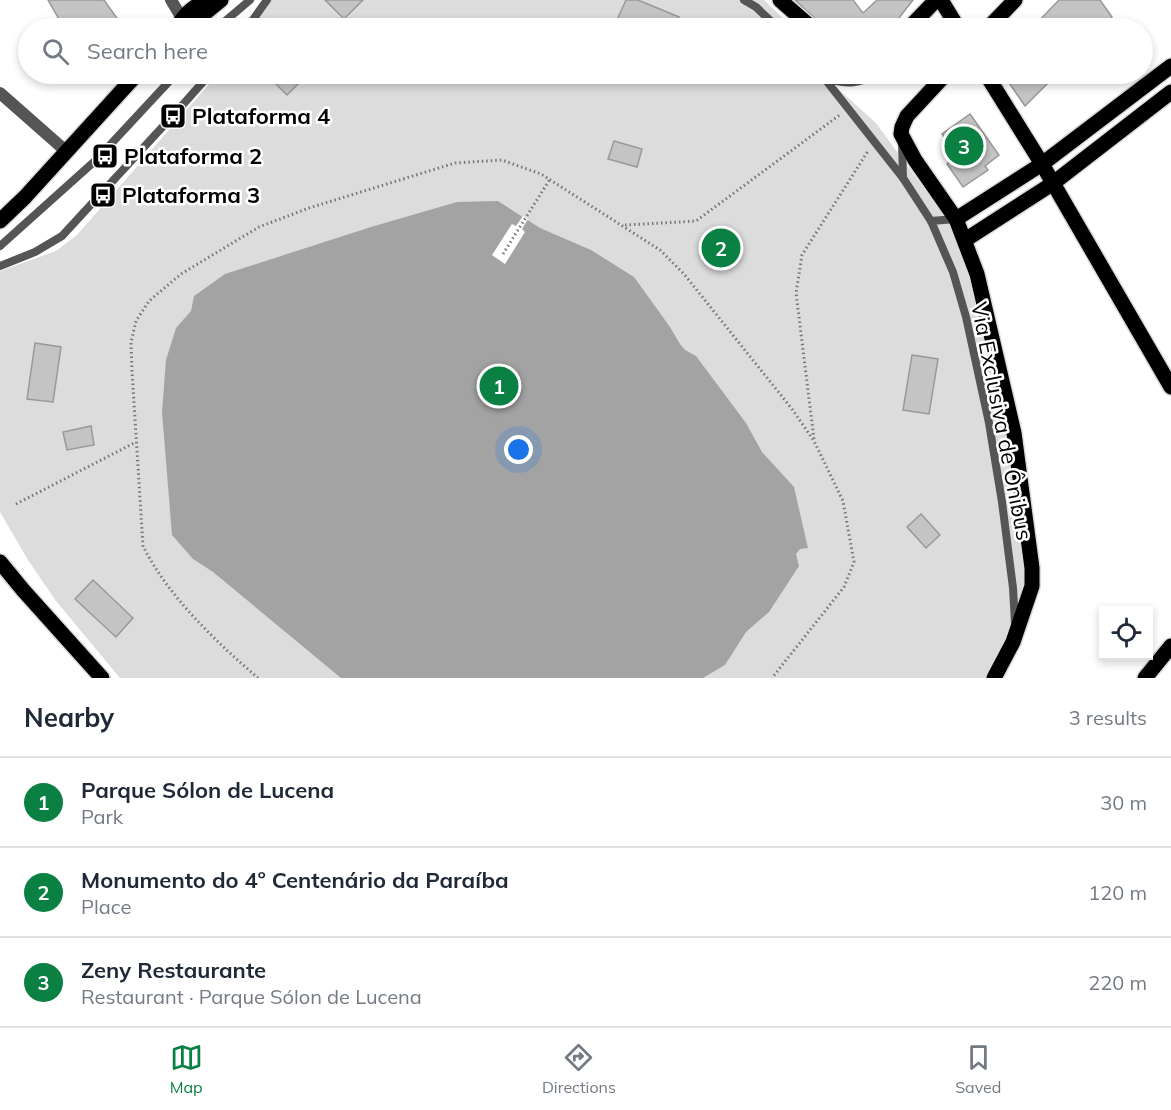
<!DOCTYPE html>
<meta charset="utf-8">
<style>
body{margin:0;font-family:Mulish,sans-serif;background:#f2f2f3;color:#1f2937}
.controls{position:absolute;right:18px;bottom:18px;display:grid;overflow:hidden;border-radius:0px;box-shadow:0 3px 9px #0003}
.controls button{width:54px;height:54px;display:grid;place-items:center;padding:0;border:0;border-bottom:2px solid #e0e1e3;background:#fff;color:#1f2937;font:30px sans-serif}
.you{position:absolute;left:519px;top:450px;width:21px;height:21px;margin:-15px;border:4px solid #fff;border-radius:50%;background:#1a73e8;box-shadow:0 0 0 9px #1a73e833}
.badge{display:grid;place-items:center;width:39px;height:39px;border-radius:50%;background:#0b8043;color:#fff;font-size:20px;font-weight:700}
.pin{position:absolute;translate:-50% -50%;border:3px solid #fff;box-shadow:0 2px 6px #0006}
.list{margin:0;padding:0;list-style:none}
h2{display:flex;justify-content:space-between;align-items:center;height:78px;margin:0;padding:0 24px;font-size:26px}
h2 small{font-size:20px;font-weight:400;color:#747a83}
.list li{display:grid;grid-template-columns:39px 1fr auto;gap:18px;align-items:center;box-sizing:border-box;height:90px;padding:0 24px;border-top:2px solid #e0e1e3}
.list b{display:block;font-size:22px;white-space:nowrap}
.list p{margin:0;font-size:20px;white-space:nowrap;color:#747a83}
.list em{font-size:20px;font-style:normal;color:#747a83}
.icon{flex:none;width:33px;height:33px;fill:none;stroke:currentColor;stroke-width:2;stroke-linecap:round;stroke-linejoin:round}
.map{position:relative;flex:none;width:1171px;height:678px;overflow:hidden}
.search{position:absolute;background:#fff;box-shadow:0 3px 9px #0003;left:18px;right:18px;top:18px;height:66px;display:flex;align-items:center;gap:15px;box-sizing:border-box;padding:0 21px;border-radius:33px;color:#747a83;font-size:22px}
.sheet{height:348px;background:#fff}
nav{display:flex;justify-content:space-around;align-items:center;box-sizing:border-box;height:84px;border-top:2px solid #e0e1e3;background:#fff;font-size:16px;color:#747a83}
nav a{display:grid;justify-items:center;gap:3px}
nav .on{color:#0b8043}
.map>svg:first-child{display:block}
</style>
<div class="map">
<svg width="1171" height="678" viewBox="0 0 1171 678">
<rect width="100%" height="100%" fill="#fff"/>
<g fill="#dcdcdc">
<path d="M266 0H764L794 28H248Z"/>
<path d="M218 74H826V78L876 123 958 235 980 299 1017 472 1029 591 991 671 985 678H120L56 601 28 560 0 512V271L56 251 77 235Z"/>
</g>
<path fill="#a3a3a3" d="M498 201 540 228 591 250 634 277 670 327 680 344 685 350 696 356 746 423 762 452 794 487 808 548 800 549 796 554 799 566 769 612 746 632 725 665 703 678H341L213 572 193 559 172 535 162 412 166 360 176 328 191 311 194 296 225 274 371 227 457 202Z"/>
<path fill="#fff" d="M523 216 528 219 522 229 525 232 505 264 492 255 512 224 516 226Z"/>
<g fill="#c4c4c4" stroke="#999" stroke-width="1.5">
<path d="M48 0H104L124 28H64Z"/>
<path d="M325 0H363L344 19Z"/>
<path d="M626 0H638L679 17 674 28H639L617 20Z"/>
<path d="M795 0H853L863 13 877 0H913L891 28H825Z"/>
<path d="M1059 0H1100L1112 17 1101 28H1032Z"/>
<path d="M266 74H308L287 95Z"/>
<path d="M1003 74H1057L1025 106Z"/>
<path d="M970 114 999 155 985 166 988 170 963 187 947 164 957 157 942 134Z"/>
<path d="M614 141 642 149 637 167 608 159Z"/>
<path d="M35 343 61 347 53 402 27 399Z"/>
<path d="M912 355 938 359 929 414 903 410Z"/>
<path d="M91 426 94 445 67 450 63 432Z"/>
<path d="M921 514 940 535 926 548 907 527Z"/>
<path d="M93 580 133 618 116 637 75 599Z"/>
</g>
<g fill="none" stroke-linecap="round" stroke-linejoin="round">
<defs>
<g id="primary">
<path d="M780 0 812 28"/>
<path d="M941 0 958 28"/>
<path d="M177 28C184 14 192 8 206 0"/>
<path d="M183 28 188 27 221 0"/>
<path d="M909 28 936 0"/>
<path d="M988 28 1015 0"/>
<path d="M946 74 907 116 902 127 901 134 915 160 956 219 977 274 1014 433 1032 568V586L1013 642 994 678"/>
<path d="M986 74 1042 164 1171 387"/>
<path d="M956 219 1042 164 1171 66"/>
<path d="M0 221 25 197 137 74"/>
<path d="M965 240 1052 184 1171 92"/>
<path d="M0 562 23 590 102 678"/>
<path d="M1145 678 1171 646"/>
</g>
</defs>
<use href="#primary" stroke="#dbdbdb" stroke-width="18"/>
<g stroke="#777" stroke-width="3" stroke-dasharray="1.5 3" stroke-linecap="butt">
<path d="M625 225 696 221 841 114"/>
<path d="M503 254 550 179"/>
<path d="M814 439 796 293 802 255 868 151"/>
<path d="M16 504 136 442"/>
<path d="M258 678C216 642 167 595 143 546L132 371 131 342 136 321 149 301 181 274 259 227 309 208 455 163 502 160 541 174 660 250 684 274 792 409 814 441 843 501 854 562 844 587 772 678"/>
</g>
<g stroke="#555" stroke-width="8">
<path d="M744 0 756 7 778 28"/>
<path d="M217 28 250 0"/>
<path d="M247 28 267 0"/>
<path d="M821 74 903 178"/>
<path d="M827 79C845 84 859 85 874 74"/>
<path d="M902 141 903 178 931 221 953 272 966 317 989 423 1002 502 1013 588 1015 623"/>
<path d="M931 221 956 219"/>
<path d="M0 246 96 160 176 74"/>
<path d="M0 266 35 252 62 236 179 109 210 74"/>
</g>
<g stroke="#555" stroke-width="12">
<path d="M171 0 186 25"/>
<path d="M0 93 67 152"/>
</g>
<use href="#primary" stroke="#000" stroke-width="15"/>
</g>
<defs>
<symbol id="bus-square" viewBox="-11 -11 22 22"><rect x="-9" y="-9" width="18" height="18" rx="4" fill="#000" stroke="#fff"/><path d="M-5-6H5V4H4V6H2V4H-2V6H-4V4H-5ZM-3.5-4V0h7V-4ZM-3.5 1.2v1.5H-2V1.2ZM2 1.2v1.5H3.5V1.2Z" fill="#fff"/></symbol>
</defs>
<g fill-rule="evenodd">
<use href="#bus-square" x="158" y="101" width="30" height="30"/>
<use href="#bus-square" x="90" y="141" width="30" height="30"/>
<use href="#bus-square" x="88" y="180" width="30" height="30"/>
</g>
<g text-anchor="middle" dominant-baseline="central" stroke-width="5" stroke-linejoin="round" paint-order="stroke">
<g font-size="22" font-weight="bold" fill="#000" stroke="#fff" text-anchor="start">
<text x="192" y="116">Plataforma 4</text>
<text x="124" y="156">Plataforma 2</text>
<text x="122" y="195">Plataforma 3</text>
</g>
<g font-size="22" fill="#000" stroke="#fff">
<text transform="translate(1002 421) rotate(79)">Via Exclusiva de Ônibus</text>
</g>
</g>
</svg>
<div class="controls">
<button><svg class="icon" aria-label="locate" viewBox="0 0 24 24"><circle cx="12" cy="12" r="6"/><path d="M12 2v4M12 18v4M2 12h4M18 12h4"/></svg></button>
</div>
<div class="you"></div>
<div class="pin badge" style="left:499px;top:386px">1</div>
<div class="pin badge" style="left:721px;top:248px">2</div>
<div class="pin badge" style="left:964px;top:146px">3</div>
<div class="search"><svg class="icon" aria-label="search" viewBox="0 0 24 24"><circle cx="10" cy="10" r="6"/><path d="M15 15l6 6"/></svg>Search here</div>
</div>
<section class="sheet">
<h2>Nearby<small>3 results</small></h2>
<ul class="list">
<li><span class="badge">1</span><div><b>Parque Sólon de Lucena</b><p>Park</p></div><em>30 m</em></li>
<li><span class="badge">2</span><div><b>Monumento do 4º Centenário da Paraíba</b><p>Place</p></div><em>120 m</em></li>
<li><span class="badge">3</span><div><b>Zeny Restaurante</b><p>Restaurant · Parque Sólon de Lucena</p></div><em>220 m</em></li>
</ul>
</section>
<nav>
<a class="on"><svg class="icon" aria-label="map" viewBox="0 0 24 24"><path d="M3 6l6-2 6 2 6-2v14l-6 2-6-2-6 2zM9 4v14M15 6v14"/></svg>Map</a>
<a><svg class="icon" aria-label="directions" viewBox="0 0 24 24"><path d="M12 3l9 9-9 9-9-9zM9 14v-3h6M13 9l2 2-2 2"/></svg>Directions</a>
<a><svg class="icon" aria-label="saved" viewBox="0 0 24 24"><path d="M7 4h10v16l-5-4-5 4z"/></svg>Saved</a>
</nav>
